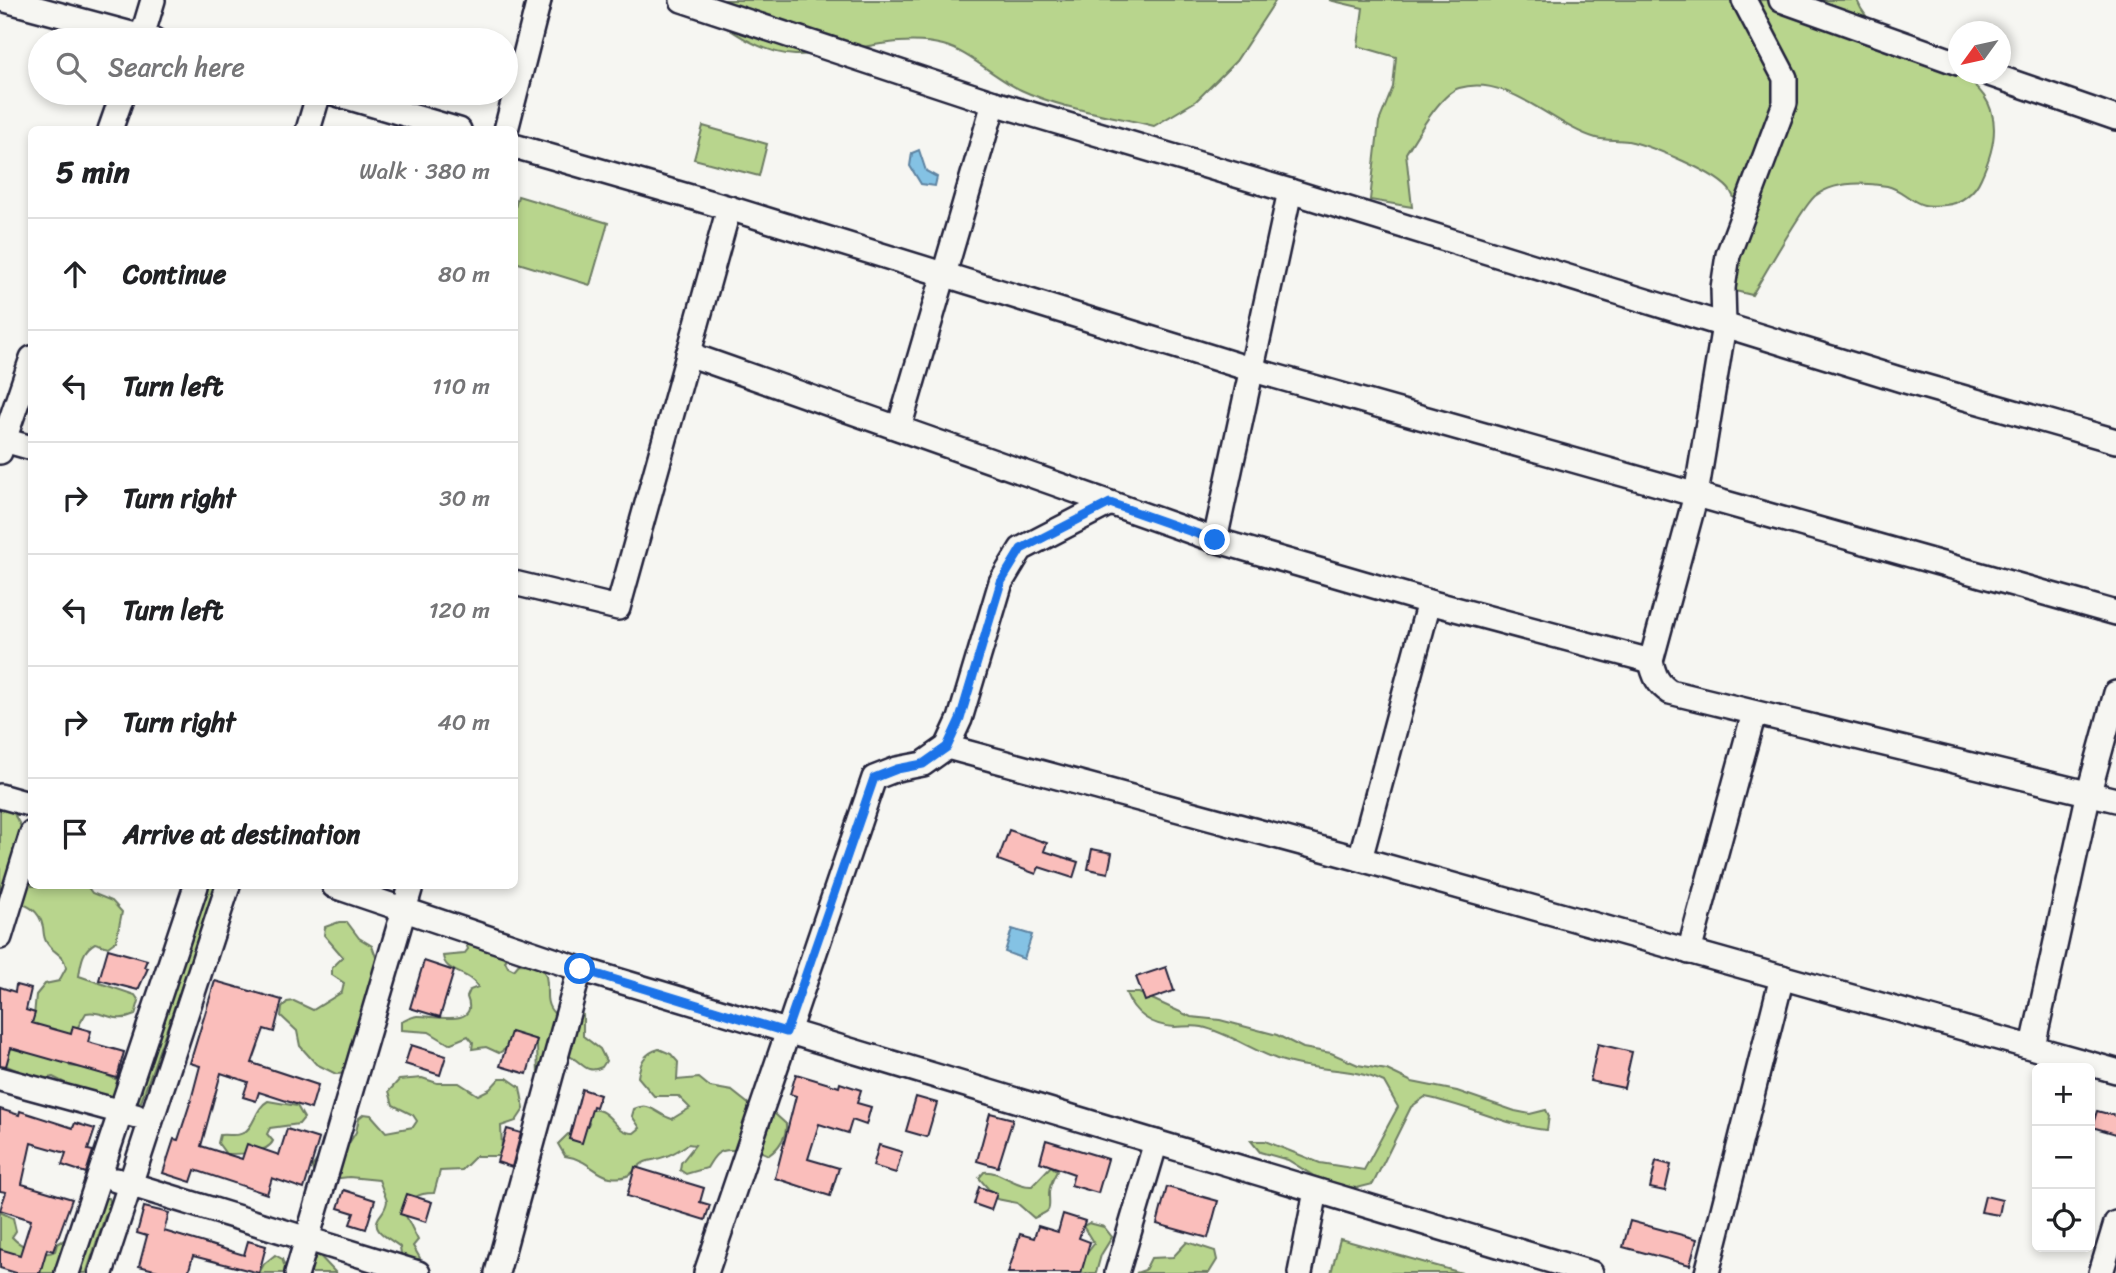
<!DOCTYPE html>
<meta charset="utf-8">
<style>
body{margin:0;font-family:Sriracha,sans-serif;background:#f6f6f6;color:#202124}
.controls{position:absolute;right:21px;bottom:21px;display:grid;overflow:hidden;border-radius:10px;box-shadow:0 4px 10px #0003}
.controls button{width:63px;height:63px;display:grid;place-items:center;padding:0;border:0;border-bottom:2px solid #e0e0e0;background:#fff;color:#202124;font:35px sans-serif}
.compass{position:absolute;left:1948px;top:21px;width:63px;height:63px;border-radius:50%;background:#fff;box-shadow:0 4px 10px #0003;rotate:237deg}
.stop{position:absolute;width:21px;height:21px;margin:-16px;border:5px solid #1a73e8;border-radius:50%;background:#fff}
.stop.end{background:#1a73e8;border-color:#fff;box-shadow:0 2px 7px #0008}
.list{margin:0;padding:0;list-style:none}
h2{display:flex;justify-content:space-between;align-items:center;height:91px;margin:0;padding:0 28px;font-size:30px}
h2 small{font-size:23px;font-weight:400;color:#757577}
.list li{display:grid;grid-template-columns:46px 1fr auto;gap:21px;align-items:center;box-sizing:border-box;height:112px;padding:0 28px;border-top:2px solid #e0e0e0}
.list b{display:block;font-size:26px;white-space:nowrap}
.list em{font-size:23px;font-style:normal;color:#757577}
.icon{flex:none;width:38px;height:38px;fill:none;stroke:currentColor;stroke-width:2;stroke-linecap:round;stroke-linejoin:round}
.map{position:relative;flex:none;width:2116px;height:1273px;overflow:hidden}
.search{position:absolute;background:#fff;box-shadow:0 4px 10px #0003;left:28px;top:28px;width:490px;height:77px;display:flex;align-items:center;gap:18px;box-sizing:border-box;padding:0 24px;border-radius:38px;color:#757577;font-size:26px}
.panel{position:absolute;background:#fff;box-shadow:0 4px 10px #0003;left:28px;top:126px;width:490px;height:763px;border-radius:10px}
.map>svg:first-child{display:block}
</style>
<div class="map">
<svg width="2116" height="1273" viewBox="0 0 2116 1273">
<rect width="100%" height="100%" fill="#f6f6f2"/>
<filter id="ink" filterUnits="userSpaceOnUse"><feTurbulence type="fractalNoise" baseFrequency=".0143" numOctaves="2"/><feDisplacementMap in="SourceGraphic" scale="14" xChannelSelector="R" yChannelSelector="G"/><feConvolveMatrix kernelMatrix="1 2 1 2 8 2 1 2 1" color-interpolation-filters="sRGB"/></filter>
<g filter="url(#ink)">
<g fill="#b8d58d" stroke="#6d7c64" stroke-width="2">
<path d="M687 0H1276L1236 61 1196 101 1154 126C1110 115 1062 109 1021 90 996 79 968 51 943 45 895 33 843 56 795 55 755 53 718 21 687 0Z"/>
<path d="M1329 0H1857C1883 71 2040 53 1981 178 1975 192 1961 204 1945 205 1939 205 1930 207 1924 205 1910 202 1902 189 1887 186 1864 182 1835 181 1815 196 1802 207 1764 276 1752 295L1723 288C1727 273 1743 229 1742 216 1741 210 1734 198 1731 192 1719 173 1651 146 1628 141 1618 139 1606 141 1596 138 1553 126 1508 73 1459 88 1440 94 1417 136 1406 153L1412 207 1370 200 1379 122 1393 87 1396 57 1358 46 1363 8Z"/>
<path d="M703 126 767 144 759 176 694 159Z"/>
<path d="M518 196 608 223 590 285 515 262V208Z"/>
<path d="M0 801 23 813 15 816 31 844 32 886H87L92 893 112 901 122 912 116 941 108 947 95 943C82 950 81 963 79 976L135 995 139 1001 135 1015C113 1025 103 1009 86 1013L75 1032 66 1060 70 1066 92 1069 120 1081V1098L97 1099 53 1077 39 1080 0 1063 34 1016 36 995 45 984 59 981 66 968C65 954 54 954 47 943 43 937 44 933 43 927 38 904 19 901 0 903Z"/>
<path d="M209 886H217L141 1102 135 1103Z"/>
<path d="M339 922H347L359 938 372 946 377 960 351 1073 336 1074 316 1064 300 1046 297 1031 281 1016 282 1008 287 1002 294 1001 313 1010 342 992 344 983 332 975V968L343 957 324 935 325 927Z"/>
<path d="M465 941 515 950 505 961 508 967 514 970 519 964C566 964 535 996 554 1013L576 1012 583 1015V1036L600 1049 606 1061 602 1067C584 1076 582 1059 566 1055L544 1080 538 1076 537 1046 522 1038 499 1053 486 1047 472 1049 473 1042 468 1036 449 1044 429 1032 401 1030V1022C406 1020 411 1017 417 1016 432 1015 480 1029 467 997L470 990 478 987C469 971 445 974 443 956L464 954 468 949Z"/>
<path d="M1126 993H1139L1191 1017 1220 1020 1277 1035 1303 1048 1331 1053 1358 1065 1387 1070 1412 1082 1457 1091 1515 1111 1530 1114 1546 1110 1549 1116 1547 1130C1505 1126 1468 1105 1425 1097L1411 1107 1373 1184 1357 1188 1343 1186 1314 1176 1288 1160 1260 1152 1251 1141H1265L1320 1163 1364 1170 1398 1107 1384 1082C1351 1066 1314 1072 1280 1060 1253 1051 1229 1033 1202 1027 1193 1025 1183 1027 1175 1027 1152 1026 1134 1014 1126 993Z"/>
<path d="M659 1049 671 1054 678 1062 677 1080 699 1078 710 1087 732 1091 755 1109 775 1114 786 1124C787 1136 779 1148 769 1155L762 1152 758 1145 737 1156 733 1150C718 1149 714 1156 707 1168L686 1174 680 1170 681 1163 695 1145 688 1144C674 1154 664 1158 648 1161 633 1164 637 1181 610 1177 596 1175 588 1159 565 1156L558 1144 568 1134 582 1136 589 1123 581 1119 582 1112C612 1101 610 1133 634 1133L640 1128 632 1116 634 1109C650 1101 657 1115 672 1119L690 1108 678 1096H654L638 1077C640 1063 644 1053 659 1049Z"/>
<path d="M422 1078 437 1083H459L478 1095 490 1089 500 1078H507L520 1087 524 1109 516 1121 501 1126 502 1149 498 1156H476L462 1170 440 1171 434 1193C417 1193 411 1197 405 1214L418 1240 413 1246 420 1258 414 1263 402 1260 400 1247C392 1239 369 1232 379 1217 383 1211 386 1209 387 1201L379 1180 349 1177 315 1181 312 1167 320 1156 342 1154 356 1132 359 1118 364 1114 371 1115 386 1132 413 1127 417 1121 413 1115 393 1105 389 1091 399 1080Z"/>
<path d="M268 1101 297 1106 304 1118 299 1124 270 1128 267 1134 273 1141C267 1154 240 1154 226 1154L218 1143 220 1135C228 1134 236 1137 243 1133 255 1127 255 1108 268 1101Z"/>
<path d="M1051 1166 1057 1171C1054 1177 1049 1186 1049 1193 1049 1211 1053 1210 1034 1218L1017 1203 997 1199 979 1178 984 1172C1000 1170 1015 1187 1032 1186Z"/>
<path d="M104 1198H109L110 1201 87 1271 98 1273H33L0 1251V1212L13 1218 16 1231 12 1237C20 1246 44 1258 55 1251L57 1244 64 1240 71 1242 80 1270Z"/>
<path d="M1089 1223 1104 1227 1112 1237 1101 1255 1096 1273H1077L1081 1261 1094 1244 1083 1226Z"/>
<path d="M1340 1239 1462 1273H1331Z"/>
<path d="M1187 1242 1215 1251 1217 1260 1209 1273H1136L1145 1270 1151 1258 1173 1257Z"/>
<path d="M317 1253 336 1273H302L309 1255Z"/>
<path d="M275 1255 282 1259 287 1273H259L264 1264Z"/>
</g>
<g fill="#84c2e4" stroke="#5d82a0" stroke-width="2">
<path d="M919 150 926 171 937 177 935 186 921 184 910 166 912 153Z"/>
<path d="M1012 929 1032 935 1024 959 1005 952Z"/>
</g>
<g fill="#fabebb" stroke="#22223b" stroke-width="2">
<path d="M1009 830 1047 843 1044 851 1078 862 1073 878 1039 867 1036 874 998 860Z"/>
<path d="M1092 849 1112 853 1108 873 1088 869Z"/>
<path d="M108 949 147 960 144 967 148 968 138 990 99 980Z"/>
<path d="M424 961 454 971 440 1017 410 1008Z"/>
<path d="M1166 967 1174 991 1145 1001 1136 977Z"/>
<path d="M215 981 282 1000 274 1032 264 1029 252 1063 318 1085 311 1109 259 1092 256 1101 243 1097 248 1082 221 1073 201 1146 242 1159 247 1144 279 1155 287 1129 319 1139 304 1189 272 1178 267 1194 195 1170 191 1182 163 1173 174 1139 178 1140 191 1100 200 1066 190 1063Z"/>
<path d="M16 985 31 989 26 1010 35 1013 32 1023 71 1034 73 1026 91 1031 88 1042 124 1052 117 1078 11 1048 6 1066 0 1065V987L15 992Z"/>
<path d="M511 1032 537 1040 527 1074 500 1066Z"/>
<path d="M1598 1044 1632 1052 1624 1088 1590 1081Z"/>
<path d="M411 1045 446 1056 440 1075 405 1064Z"/>
<path d="M796 1074 839 1087 840 1083 861 1090 857 1103 871 1107 866 1125 852 1120 848 1133 819 1124 808 1159 839 1168 830 1196 775 1178 796 1096 790 1094Z"/>
<path d="M582 1089 600 1095 596 1107 593 1106 582 1143 569 1139Z"/>
<path d="M916 1097 937 1103 927 1137 906 1131Z"/>
<path d="M0 1109 19 1115 20 1111 73 1128 75 1123 95 1129 88 1150 93 1151 86 1173 62 1165 66 1153 31 1143 22 1184 72 1199 53 1251 47 1249 40 1273H16L0 1268V1249L20 1255 31 1220 0 1210 6 1192 0 1191Z"/>
<path d="M2097 1111 2116 1116V1134L2092 1127Z"/>
<path d="M990 1113 1013 1119 998 1167 977 1161Z"/>
<path d="M507 1129 521 1133 512 1167 497 1162Z"/>
<path d="M1046 1140 1108 1159 1098 1193 1071 1185 1074 1174 1040 1162Z"/>
<path d="M879 1145 902 1152 896 1173 873 1166Z"/>
<path d="M1656 1161 1671 1165 1665 1191 1650 1188Z"/>
<path d="M635 1167 704 1188 700 1202 710 1205 705 1220 627 1196Z"/>
<path d="M979 1187 997 1193 991 1210 974 1204Z"/>
<path d="M1167 1187 1218 1201 1208 1238 1157 1224Z"/>
<path d="M344 1190 375 1200 366 1229 350 1224 354 1213 338 1208Z"/>
<path d="M407 1194 432 1202 426 1222 400 1214Z"/>
<path d="M1985 1196 2002 1200 1999 1215 1981 1212Z"/>
<path d="M144 1207 169 1213 164 1231 244 1255 248 1241 266 1246 259 1273 193 1256 188 1273H166L139 1266 147 1236 137 1233Z"/>
<path d="M1063 1214 1085 1221 1079 1238 1090 1242 1081 1273H1008L1020 1234 1034 1238 1038 1226 1058 1232Z"/>
<path d="M1630 1221 1697 1239 1690 1265 1623 1247Z"/>
</g>
<g fill="none" stroke-linecap="round" stroke-linejoin="round">
<defs>
<g id="minor">
<path d="M5 0 154 40"/>
<path d="M682 0 994 103 1290 191 1902 380 2116 441"/>
<path d="M1744 0 1785 78V103L1728 255 1723 288 1724 325 1696 495 1651 661C1654 676 1658 684 1670 692L2116 800"/>
<path d="M1781 0 1958 63"/>
<path d="M141 40 153 0"/>
<path d="M1989 74 2116 118"/>
<path d="M333 93 459 130"/>
<path d="M110 130 123 93"/>
<path d="M308 130 319 93"/>
<path d="M506 130 539 0"/>
<path d="M514 146 729 208 1253 370 2116 613"/>
<path d="M688 354 1215 540 1429 602 1651 661"/>
<path d="M899 428 994 103"/>
<path d="M0 439 32 448"/>
<path d="M0 452 32 358"/>
<path d="M1215 540 1290 191"/>
<path d="M514 583 618 608 729 208"/>
<path d="M947 747 1360 859 2116 1071"/>
<path d="M0 796 32 805"/>
<path d="M1360 859 1429 602"/>
<path d="M334 886 580 969 1591 1273"/>
<path d="M0 937 32 833"/>
<path d="M1689 952 1754 713"/>
<path d="M2033 1046 2089 792 2116 693"/>
<path d="M0 1079 136 1116"/>
<path d="M116 1180 418 1273"/>
<path d="M67 1273 196 886"/>
<path d="M101 1273 228 886"/>
<path d="M297 1273 411 886"/>
<path d="M497 1273 580 969"/>
<path d="M706 1273 874 778 897 769 923 764 947 747 960 719 1001 582 1021 549 1110 503"/>
<path d="M1117 1273 1156 1142"/>
<path d="M1300 1273 1316 1191"/>
<path d="M1707 1273 1782 977"/>
<path d="M2101 1273 2116 1223"/>
</g>
</defs>
<use href="#minor" stroke="#22223b" stroke-width="28"/>
<use href="#minor" stroke="#f6f6f2" stroke-width="23"/>
</g>
</g>
<g fill="none" stroke-linecap="round" stroke-linejoin="round" filter="url(#ink)">
<path stroke="#1a73e8" stroke-width="9" d="M580 969 786 1032 874 778 897 769 923 764 947 747 960 719 1001 582 1021 549 1110 503 1215 540"/>
</g>
</svg>
<div class="controls">
<button>+</button>
<button>−</button>
<button><svg class="icon" aria-label="locate" viewBox="0 0 24 24"><circle cx="12" cy="12" r="6"/><path d="M12 2v4M12 18v4M2 12h4M18 12h4"/></svg></button>
</div>
<svg class="compass" viewBox="-18 -18 36 36"><path d="M0-13l5 13h-10z" fill="#e53935"/><path d="M0 13l5-13h-10z" fill="#757577"/></svg>
<div class="stop" style="left:580px;top:969px"></div>
<div class="stop end" style="left:1215px;top:540px"></div>
<div class="search"><svg class="icon" aria-label="search" viewBox="0 0 24 24"><circle cx="10" cy="10" r="6"/><path d="M15 15l6 6"/></svg>Search here</div>
<section class="panel">
<h2>5 min<small>Walk · 380 m</small></h2>
<ul class="list">
<li><svg class="icon" aria-label="ahead" viewBox="0 0 24 24"><path d="M12 20V5M6 11l6-6 6 6"/></svg><div><b>Continue</b></div><em>80 m</em></li>
<li><svg class="icon" aria-label="left" viewBox="0 0 24 24"><path d="M17 20v-9H6M10 6l-5 5 5 5"/></svg><div><b>Turn left</b></div><em>110 m</em></li>
<li><svg class="icon" aria-label="right" viewBox="0 0 24 24"><path d="M7 20v-9h11M14 6l5 5-5 5"/></svg><div><b>Turn right</b></div><em>30 m</em></li>
<li><svg class="icon" aria-label="left" viewBox="0 0 24 24"><path d="M17 20v-9H6M10 6l-5 5 5 5"/></svg><div><b>Turn left</b></div><em>120 m</em></li>
<li><svg class="icon" aria-label="right" viewBox="0 0 24 24"><path d="M7 20v-9h11M14 6l5 5-5 5"/></svg><div><b>Turn right</b></div><em>40 m</em></li>
<li><svg class="icon" aria-label="arrive" viewBox="0 0 24 24"><path d="M6 21V4h12l-3 4 3 4H6"/></svg><div><b>Arrive at destination</b></div></li>
</ul>
</section>
</div>
